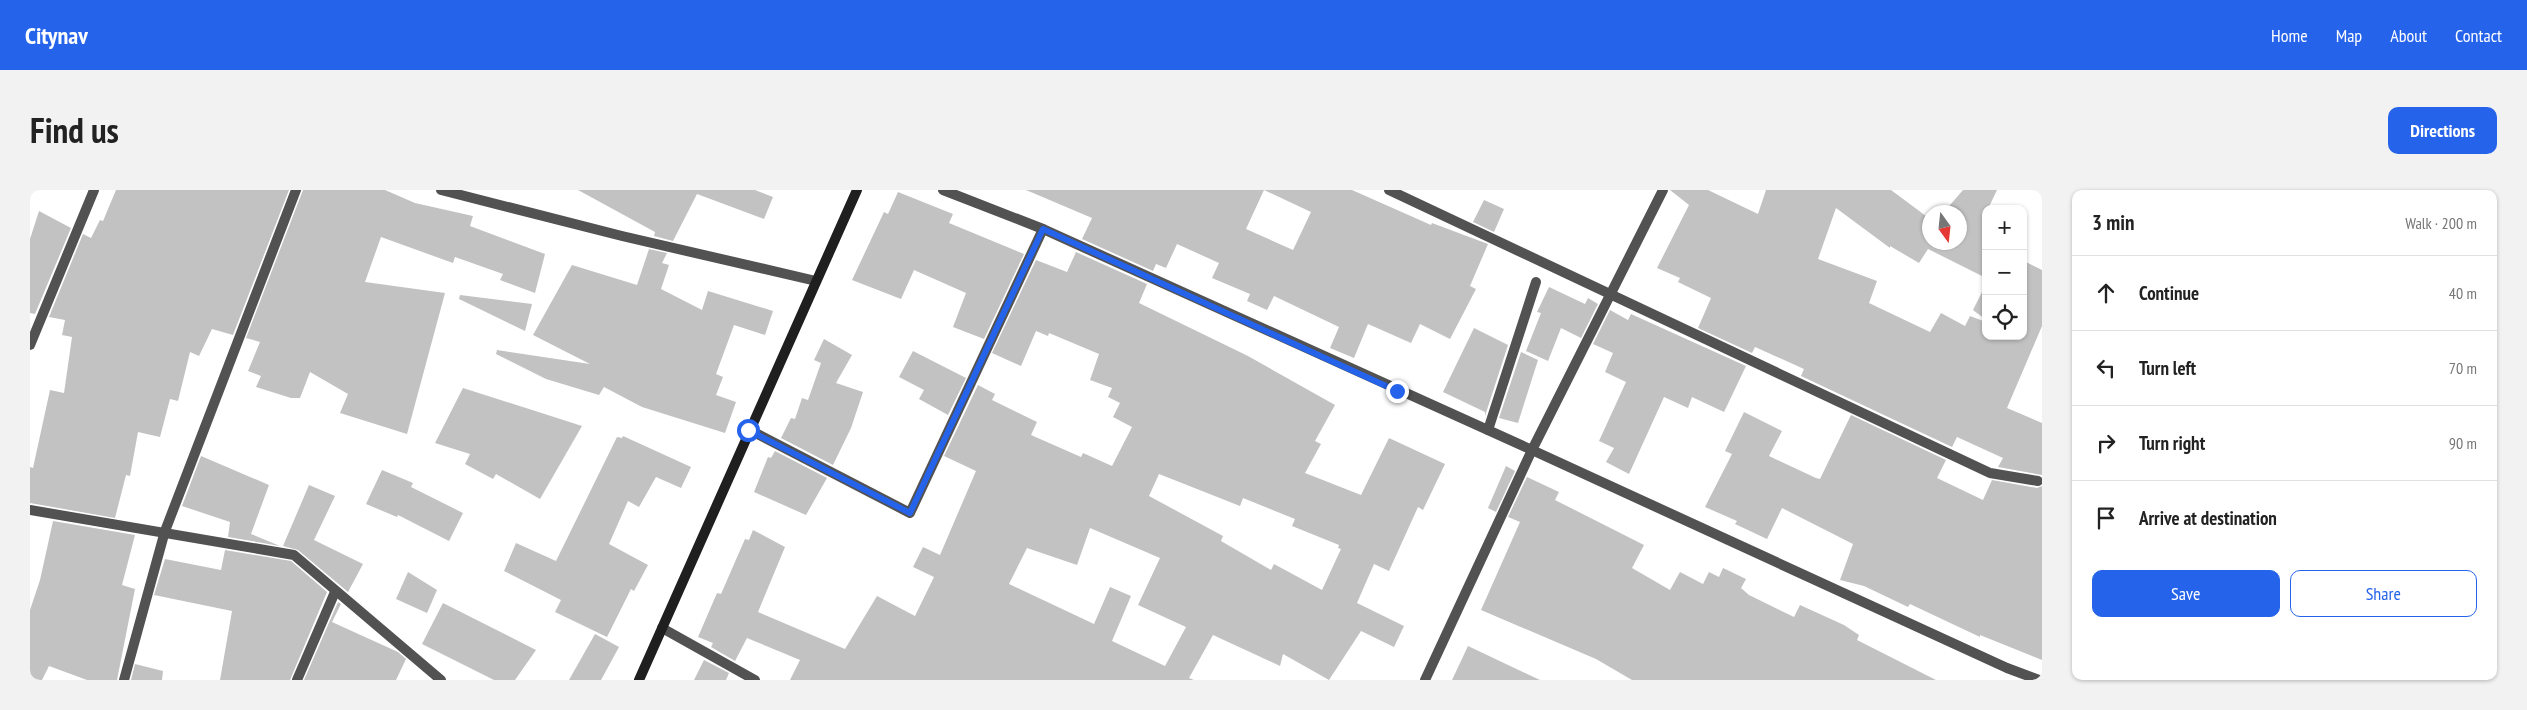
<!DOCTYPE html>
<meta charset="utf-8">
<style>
body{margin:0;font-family:"PT Sans Narrow",sans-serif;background:#f2f2f2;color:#222}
.controls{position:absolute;right:15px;top:15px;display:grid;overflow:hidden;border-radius:10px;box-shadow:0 1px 4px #0004}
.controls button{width:45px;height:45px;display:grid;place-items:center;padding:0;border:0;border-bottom:1px solid #e0e0e0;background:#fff;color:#222;font:25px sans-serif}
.compass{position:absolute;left:1892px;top:15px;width:45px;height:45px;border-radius:50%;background:#fff;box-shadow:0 1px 4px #0004;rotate:165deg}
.stop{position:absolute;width:15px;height:15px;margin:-11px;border:4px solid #2563eb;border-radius:50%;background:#fff}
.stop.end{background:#2563eb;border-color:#fff;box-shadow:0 1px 5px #0008}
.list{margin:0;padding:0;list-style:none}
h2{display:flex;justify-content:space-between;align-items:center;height:65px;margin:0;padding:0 20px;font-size:21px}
h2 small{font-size:16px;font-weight:400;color:#767676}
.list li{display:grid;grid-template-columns:32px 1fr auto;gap:15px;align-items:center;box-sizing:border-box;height:75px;padding:0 20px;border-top:1px solid #e0e0e0}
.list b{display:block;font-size:19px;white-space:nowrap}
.list em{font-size:16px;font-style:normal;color:#767676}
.actions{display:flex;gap:10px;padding:15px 20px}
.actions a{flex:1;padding:11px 0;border:1px solid #2563eb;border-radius:10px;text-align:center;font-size:18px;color:#2563eb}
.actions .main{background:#2563eb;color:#fff}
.icon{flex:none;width:28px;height:28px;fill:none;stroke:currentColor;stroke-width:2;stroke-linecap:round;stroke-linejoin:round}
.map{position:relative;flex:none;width:2012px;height:490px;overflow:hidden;border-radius:10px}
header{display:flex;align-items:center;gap:30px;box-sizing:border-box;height:70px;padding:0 25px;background:#2563eb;color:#fff}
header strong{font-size:24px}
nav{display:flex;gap:28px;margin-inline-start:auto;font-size:18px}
.intro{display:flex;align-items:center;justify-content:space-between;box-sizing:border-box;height:120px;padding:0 30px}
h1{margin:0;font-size:35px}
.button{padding:12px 22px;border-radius:10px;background:#2563eb;color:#fff;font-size:18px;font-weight:700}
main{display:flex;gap:30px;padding:0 30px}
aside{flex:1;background:#fff;border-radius:10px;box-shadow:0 1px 4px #0004}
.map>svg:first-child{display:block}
</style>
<header>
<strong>Citynav</strong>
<nav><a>Home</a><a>Map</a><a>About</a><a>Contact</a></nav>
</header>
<div class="intro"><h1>Find us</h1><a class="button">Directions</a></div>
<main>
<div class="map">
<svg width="2012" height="490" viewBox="0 0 2012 490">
<rect width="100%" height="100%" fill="#fff"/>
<g fill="#c2c2c2" fill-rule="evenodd">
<path d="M86 0H259L203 145 182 139 169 166 160 162 148 211 140 209 130 247 108 242 100 286 96 285 85 328 0 313V277L3 278 20 200 34 203 42 147 32 145 35 130 19 127 53 44 61 48 70 30 73 31Z"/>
<path d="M273 0H355L385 13 443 26 440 36 515 64 505 103 470 90 473 84 425 67 423 73 351 47 335 92 415 103 377 244 310 223 318 204 280 182 270 208H261L226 197 231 186 218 181 230 152 216 148Z"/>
<path d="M548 0H725L743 7 734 29 667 4 643 51 624 46 625 42Z"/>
<path d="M996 0H1322L1401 35 1402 33 1458 54 1440 96 1446 99 1420 149 1390 134 1381 153 1338 134 1324 168 1300 158 1309 137 1244 106 1237 120 1217 111 1220 104 1182 88 1189 73 1147 54 1136 78 1126 74 1123 81 1052 49 1062 28ZM1234 0 1281 22 1263 60 1216 39Z"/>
<path d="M1640 0H1678L1728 24 1736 0H1861L1900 29V52H1930V22H1914L1933 0H1967L1958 19H1956V88L1898 59 1889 73 1860 56V58L1806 18 1788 69 1847 91 1839 113 1900 142 1911 123 1935 136 1940 126 1956 132V146H1993V66L1995 67 1994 71 2012 80V136L1977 218 2012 233V285L1968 277 1973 268 1927 247 1922 257 1771 186 1774 179 1725 157 1722 163 1668 138 1681 108 1648 92 1650 88 1627 78 1659 15Z"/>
<path d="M868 2 923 24 919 33 994 64 954 149 923 137 936 103 884 80 871 109 822 90 854 22 858 24Z"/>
<path d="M1454 10 1474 19 1464 42 1443 32Z"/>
<path d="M9 21 41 38 5 124 0 123V49Z"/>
<path d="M619 59 637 63 632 73 639 75 631 99 672 120 678 101 743 121 735 145 704 135 686 184 693 187 686 205 706 212 695 243 612 217 574 197 569 205 516 189 466 164 467 160 560 174 503 145 542 75 607 95Z"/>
<path d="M1046 62 1117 94 1109 113 1218 166 1305 215 1285 251 1291 254 1275 283 1331 305 1359 248 1415 274 1393 320 1388 317 1359 381 1344 374 1327 413 1374 436 1364 457 1331 441 1299 490 1253 464 1250 476 1183 445 1159 488 1164 490H760L770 470 717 448 705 471 681 457 683 453 668 447 687 403 691 404 715 349 719 350 723 340 755 357 728 422 815 459 847 406 885 426 904 387 883 377 893 357 910 365 946 281 914 266 948 195 965 204 962 210 1007 232 1001 245 1051 267 1053 263 1082 276 1102 237 1083 227 1090 213 1078 207 1082 198 1060 190 1069 164 1019 143 1018 146 1006 141 991 176 962 163 1006 70 1037 82ZM1129 284 1210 316 1213 308 1265 329 1262 336 1309 355 1308 358 1311 359 1292 400 1244 374 1241 380 1191 351 1193 346 1119 306ZM1060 338 1130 368 1108 415 1156 437 1135 476 1082 451 1101 406 1080 397 1064 434 979 394 997 358 1047 375Z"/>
<path d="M1956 94V130L1943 120Z"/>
<path d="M1519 97 1555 114 1558 108 1568 114 1551 148 1531 138 1518 171 1496 161 1511 123 1507 122Z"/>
<path d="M430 105 502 114 495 141 429 109Z"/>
<path d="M1580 120 1598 130 1601 124 1716 176 1694 222 1662 207 1658 218 1634 207 1599 284 1576 272 1584 258 1569 251 1596 192 1575 182 1583 163 1563 154Z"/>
<path d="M1444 138 1478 155 1455 226V222L1413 202Z"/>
<path d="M794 149 822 165 806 193 833 202 821 238 803 275 751 248 761 228 765 229 772 208 778 210 791 173 784 170Z"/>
<path d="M883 161 936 188 918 225 889 209 894 200 869 187Z"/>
<path d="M1491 162 1508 170 1488 233 1469 228Z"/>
<path d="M433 198 552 236 510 309 466 284 463 289 435 274 440 264 405 253Z"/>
<path d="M1714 222 1752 241 1739 266 1786 288 1790 289 1821 225 1916 270 1907 288 1953 310 1962 290 2007 298 2012 296V470L1950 445V447L1880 414 1878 417 1834 396 1810 390 1823 354 1752 318 1737 349 1705 334 1707 331 1675 317 1702 264 1695 261Z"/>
<path d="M593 246 661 277 651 298 626 287 609 317 598 311 579 354 618 375 604 401 601 399 577 447 525 422 531 410 474 381 486 353 526 371 587 247 592 248Z"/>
<path d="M745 261 797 288 776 325 724 302 738 267 741 268Z"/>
<path d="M171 266 239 295 221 344 250 356 198 347 200 332 152 316Z"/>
<path d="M1476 276 1485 281 1466 322 1458 318Z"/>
<path d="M352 280 383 293 381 297 433 323 419 351 368 325 367 327 336 314Z"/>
<path d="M1497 287 1529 302 1525 310 1614 355 1602 378 1640 400 1650 382 1673 394 1679 382 1689 387 1693 378 1716 389 1711 398 1719 405 1764 427 1770 415 1814 435 1829 445 1827 450 1906 490H1602L1566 469 1451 420 1490 332 1478 327Z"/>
<path d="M279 295 305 306 284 350 333 374 318 402 268 360 253 356Z"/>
<path d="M23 331 105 345 92 395 105 399 87 490H57L19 476 12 490H0V420L10 390Z"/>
<path d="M195 360 261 371 297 402 260 490H190L202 421 124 405 135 369 191 380Z"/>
<path d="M378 382 407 400 397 423 366 409Z"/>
<path d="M308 412 311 414 302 432 368 462 376 469 366 490H274Z"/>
<path d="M413 413 506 460 485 490H464L392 454Z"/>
<path d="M565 444 589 457 571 490H539Z"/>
<path d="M1438 456 1510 490H1422Z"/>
<path d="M674 470 699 483 696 490H664Z"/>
<path d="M105 474 133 481 132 490H101Z"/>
</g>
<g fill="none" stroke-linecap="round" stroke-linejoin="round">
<g stroke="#525252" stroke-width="10">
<path d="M411 0 592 46 786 91"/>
<path d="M913 0 1013 39 1502 260 1977 478 2009 490"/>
<path d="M1359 0 1960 283 2008 291"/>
<path d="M0 155 64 0"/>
<path d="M718 239 880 323 1013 39"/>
<path d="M1458 240 1506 92"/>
<path d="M0 320 264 365 411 490"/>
<path d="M632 438 725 490"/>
<path d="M94 490 135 341 266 0"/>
<path d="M267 490 305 402"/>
<path d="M1395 490 1502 260 1633 0"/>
</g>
<path stroke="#1f1f1f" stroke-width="10" d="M609 490 827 0"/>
</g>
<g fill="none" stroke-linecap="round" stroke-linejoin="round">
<path stroke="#2563eb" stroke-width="6" d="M718 240 880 323 1013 39 1367 201"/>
</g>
</svg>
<div class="controls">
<button>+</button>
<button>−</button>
<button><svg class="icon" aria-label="locate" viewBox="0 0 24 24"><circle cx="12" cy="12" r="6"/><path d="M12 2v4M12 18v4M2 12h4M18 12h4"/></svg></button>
</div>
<svg class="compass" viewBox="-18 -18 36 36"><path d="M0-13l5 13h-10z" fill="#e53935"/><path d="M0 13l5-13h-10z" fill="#767676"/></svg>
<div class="stop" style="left:718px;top:240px"></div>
<div class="stop end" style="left:1367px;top:201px"></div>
</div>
<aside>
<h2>3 min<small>Walk · 200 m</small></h2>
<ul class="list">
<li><svg class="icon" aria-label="ahead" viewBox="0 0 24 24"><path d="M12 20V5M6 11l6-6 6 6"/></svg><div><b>Continue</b></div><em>40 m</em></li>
<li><svg class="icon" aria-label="left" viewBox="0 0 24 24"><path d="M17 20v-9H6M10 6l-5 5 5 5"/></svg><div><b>Turn left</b></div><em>70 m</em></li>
<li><svg class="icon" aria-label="right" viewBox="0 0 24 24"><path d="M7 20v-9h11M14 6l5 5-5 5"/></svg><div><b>Turn right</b></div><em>90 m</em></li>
<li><svg class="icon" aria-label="arrive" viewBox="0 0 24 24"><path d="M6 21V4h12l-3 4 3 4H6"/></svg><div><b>Arrive at destination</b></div></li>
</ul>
<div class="actions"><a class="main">Save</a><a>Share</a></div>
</aside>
</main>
